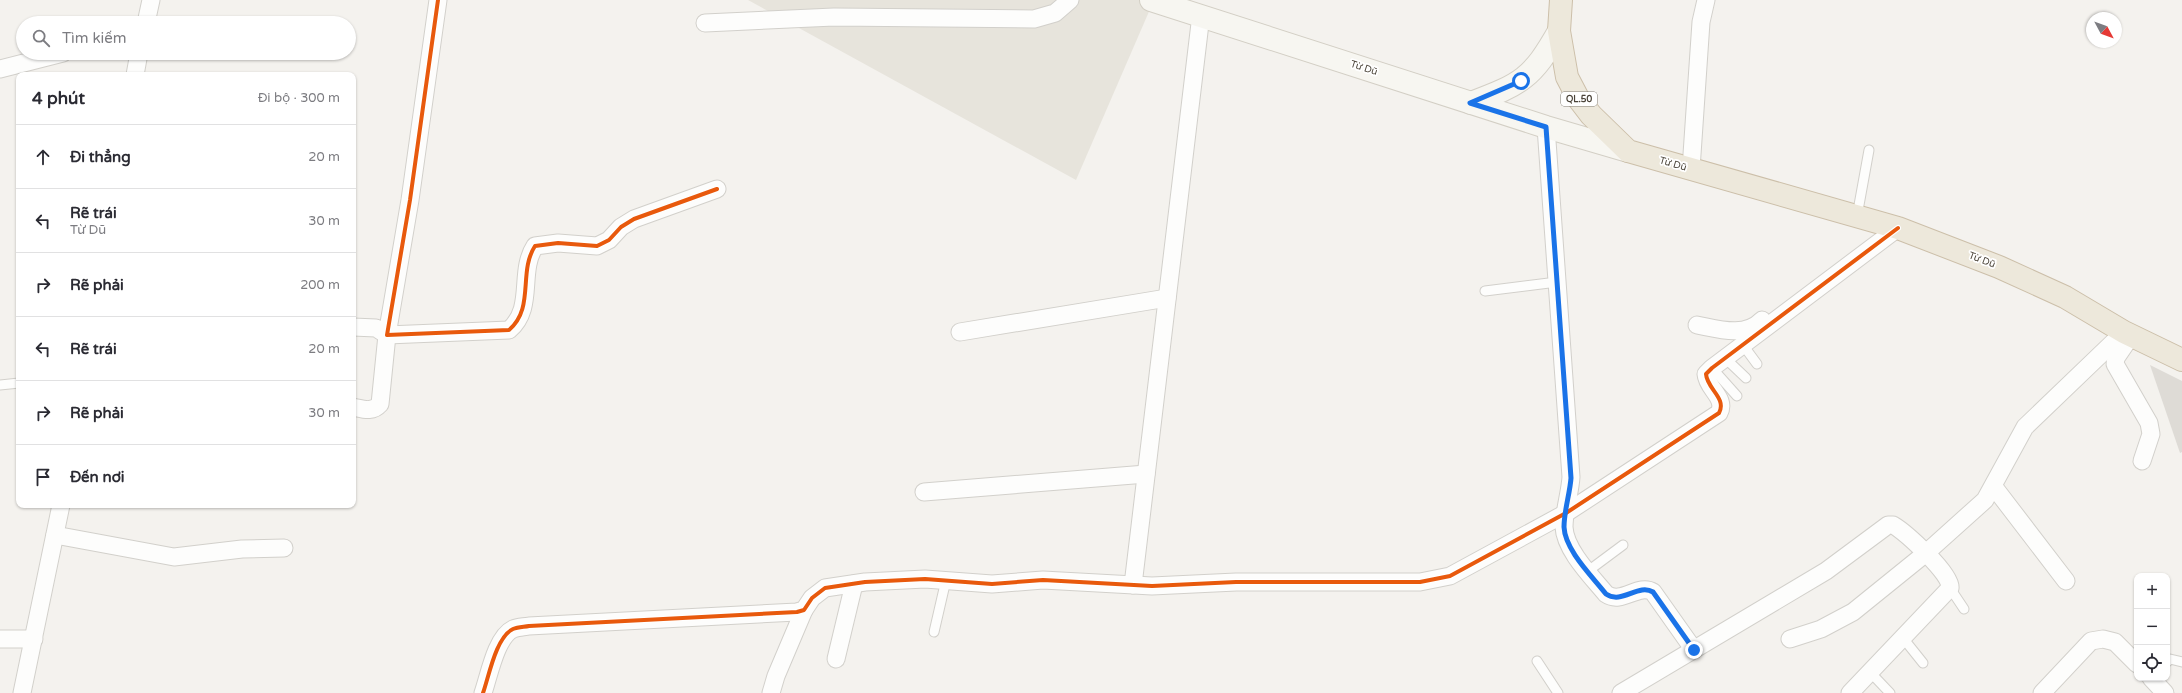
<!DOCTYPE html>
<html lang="vi">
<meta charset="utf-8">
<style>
body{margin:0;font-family:"Varela Round",sans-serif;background:#f2f2f3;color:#2b2b33}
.controls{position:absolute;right:12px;bottom:12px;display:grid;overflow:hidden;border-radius:8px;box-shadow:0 1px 3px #0004}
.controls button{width:36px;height:36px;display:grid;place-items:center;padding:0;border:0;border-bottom:1px solid #e1e1e2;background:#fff;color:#2b2b33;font:20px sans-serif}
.compass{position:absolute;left:2086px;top:12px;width:36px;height:36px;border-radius:50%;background:#fff;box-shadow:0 1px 3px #0004;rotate:131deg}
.stop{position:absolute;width:12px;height:12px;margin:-9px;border:3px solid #1a73e8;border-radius:50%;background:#fff}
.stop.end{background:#1a73e8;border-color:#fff;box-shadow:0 1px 4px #0008}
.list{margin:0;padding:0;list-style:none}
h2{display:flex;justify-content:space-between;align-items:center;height:52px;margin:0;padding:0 16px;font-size:17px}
h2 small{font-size:13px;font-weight:400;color:#7c7c81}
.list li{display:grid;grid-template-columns:26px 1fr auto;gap:12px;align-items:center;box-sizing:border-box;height:64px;padding:0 16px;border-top:1px solid #e1e1e2}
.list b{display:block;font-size:15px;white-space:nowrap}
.list p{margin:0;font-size:13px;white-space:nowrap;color:#7c7c81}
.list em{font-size:13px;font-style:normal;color:#7c7c81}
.icon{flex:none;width:22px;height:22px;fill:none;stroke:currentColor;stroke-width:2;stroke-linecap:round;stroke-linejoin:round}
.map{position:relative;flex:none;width:2182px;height:693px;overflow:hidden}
.search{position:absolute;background:#fff;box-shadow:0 1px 3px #0004;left:16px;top:16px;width:340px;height:44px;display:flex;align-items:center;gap:10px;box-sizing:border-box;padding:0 14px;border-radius:22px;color:#7c7c81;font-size:15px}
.panel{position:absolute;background:#fff;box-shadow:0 1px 3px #0004;left:16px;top:72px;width:340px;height:436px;border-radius:8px}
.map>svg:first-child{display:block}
</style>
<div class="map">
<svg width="2182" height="693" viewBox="0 0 2182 693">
<rect width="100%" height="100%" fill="#f4f2ee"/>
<path fill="#e7e4dc" d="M748 0H1154L1076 180Z"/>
<path fill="#dedbd6" d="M2150 365 2182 381V452L2180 453Z"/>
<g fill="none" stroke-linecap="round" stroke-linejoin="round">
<defs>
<g id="lane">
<path d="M1857 216 1869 150"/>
<path d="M1485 291 1557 282"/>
<path d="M1743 345 1757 364"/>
<path d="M1725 358 1746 378"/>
<path d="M1712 368 1737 396"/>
<path d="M0 385 19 383"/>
<path d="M1588 571 1623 545"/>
<path d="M1950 588 1964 609"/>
<path d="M934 632 946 580"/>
<path d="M1903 638 1923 663"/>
<path d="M1537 661 1558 693"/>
<path d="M2167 662 2170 659 2182 662"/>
<path d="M1870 672 1890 693"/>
</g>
<g id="street">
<path d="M438 0 410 200 387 335 509 330C535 308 518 272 535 246L558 243 597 246 609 240 621 227 634 219 717 189"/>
<path d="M146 23 151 0"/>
<path d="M705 23 834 17 1034 19 1055 13 1070 0"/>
<path d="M0 69 63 53"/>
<path d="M135 75 139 53"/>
<path d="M1546 127 1571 477C1570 493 1564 511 1564 527 1565 550 1592 577 1606 594 1622 605 1638 583 1653 592L1694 650"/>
<path d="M1691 169 1701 22 1706 0"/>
<path d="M1697 325C1718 329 1745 338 1762 320"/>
<path d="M353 327 376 328 387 335 380 404C372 413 363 409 353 407"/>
<path d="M960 332 1167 298"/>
<path d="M2131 336 2116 358 2115 364 2149 423 2151 434 2142 461"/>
<path d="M1994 487 2066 581"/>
<path d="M924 492 1146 474"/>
<path d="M55 535 174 557 242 549 284 548"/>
<path d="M1133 585 1201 15"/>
<path d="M0 639H34"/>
<path d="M1790 639 1821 629 1853 612 1926 553 1985 500 2025 427 2124 332"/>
<path d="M836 659 854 584"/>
<path d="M2151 678 2165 693"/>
<path d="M22 693 61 505"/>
<path d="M483 693C489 676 496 637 513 629 518 627 524 627 529 626L797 612 804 610 812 598 825 588 865 582 925 579 992 584 1043 580 1152 586 1236 582H1420L1450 576 1566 513 1719 413C1727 398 1707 389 1706 374L1712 368 1898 228"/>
<path d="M771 693 776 676 804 610"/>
<path d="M1621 693 1826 571 1888 525H1893C1905 532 1953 575 1950 588L1850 693"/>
<path d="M2042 693 2091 641 2103 639 2115 642 2137 664"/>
</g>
<g id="secondary">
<path d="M1151 0 1546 127 1628 151"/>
<path d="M1471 103C1521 84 1532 79 1559 31"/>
</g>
<path id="highway" d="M1561 0 1559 31 1567 77 1578 98 1591 115 1628 151 1898 228 1999 267 2065 297 2124 332 2182 360"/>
</defs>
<use href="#lane" stroke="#d2d0cb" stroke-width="11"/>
<use href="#street" stroke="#d2d0cb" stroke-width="19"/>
<use href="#secondary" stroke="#d3cfc5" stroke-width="24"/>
<use href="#highway" stroke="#ccbfa9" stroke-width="24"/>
<use href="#lane" stroke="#fdfdfc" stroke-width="9"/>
<use href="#street" stroke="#fdfdfc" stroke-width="17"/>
<use href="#secondary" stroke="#f7f6f1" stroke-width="22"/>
<use href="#highway" stroke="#ede8db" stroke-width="22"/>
<defs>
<g id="cycleway">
<path d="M438 0 410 200 387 335 509 330C535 308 518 272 535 246L558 243 597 246 609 240 621 227 634 219 717 189"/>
<path d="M483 693C489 676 496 637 513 629 518 627 524 627 529 626L797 612 804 610 812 598 825 588 865 582 925 579 992 584 1043 580 1152 586 1236 582H1420L1450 576 1566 513 1719 413C1727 398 1707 389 1706 374L1712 368 1898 228"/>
</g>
</defs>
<use href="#cycleway" stroke="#fff" stroke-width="6"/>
<use href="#cycleway" stroke="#e8590c" stroke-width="4"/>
</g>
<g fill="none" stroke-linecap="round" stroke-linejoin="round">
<path stroke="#1a73e8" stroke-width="5" d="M1521 81 1470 103 1546 127 1571 478C1570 493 1564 511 1564 527 1565 550 1592 576 1606 594 1622 605 1638 583 1653 592L1694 650"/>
</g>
<g text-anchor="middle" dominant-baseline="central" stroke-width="3.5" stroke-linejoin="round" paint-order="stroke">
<rect fill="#fff" stroke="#817c74" stroke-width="1" x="1561" y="92" width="36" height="14" rx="3"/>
<g font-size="9" font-weight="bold" fill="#4b4439">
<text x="1579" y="99">QL.50</text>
</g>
<g font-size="10" fill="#4b4439" stroke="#fff">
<text transform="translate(1364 68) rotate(18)">Từ Dũ</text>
<text transform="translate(1673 164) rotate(16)">Từ Dũ</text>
<text transform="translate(1982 260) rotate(21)">Từ Dũ</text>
</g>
</g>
</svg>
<div class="controls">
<button>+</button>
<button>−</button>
<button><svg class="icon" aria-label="locate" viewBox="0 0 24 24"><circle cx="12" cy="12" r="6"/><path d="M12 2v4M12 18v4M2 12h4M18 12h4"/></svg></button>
</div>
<svg class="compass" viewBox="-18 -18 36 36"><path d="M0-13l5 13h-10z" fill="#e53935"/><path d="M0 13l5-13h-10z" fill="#7c7c81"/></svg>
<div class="stop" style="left:1521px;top:81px"></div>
<div class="stop end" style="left:1694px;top:650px"></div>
<div class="search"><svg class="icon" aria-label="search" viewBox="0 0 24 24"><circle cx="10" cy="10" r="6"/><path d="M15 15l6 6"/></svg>Tìm kiếm</div>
<section class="panel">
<h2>4 phút<small>Đi bộ · 300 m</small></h2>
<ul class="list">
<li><svg class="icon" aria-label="ahead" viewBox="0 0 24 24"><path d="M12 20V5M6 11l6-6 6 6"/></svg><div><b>Đi thẳng</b></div><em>20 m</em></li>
<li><svg class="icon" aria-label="left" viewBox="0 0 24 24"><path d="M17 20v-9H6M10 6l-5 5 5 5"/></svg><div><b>Rẽ trái</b><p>Từ Dũ</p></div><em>30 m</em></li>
<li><svg class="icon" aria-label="right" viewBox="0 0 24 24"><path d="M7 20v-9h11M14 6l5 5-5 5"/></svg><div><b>Rẽ phải</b></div><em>200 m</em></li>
<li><svg class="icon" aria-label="left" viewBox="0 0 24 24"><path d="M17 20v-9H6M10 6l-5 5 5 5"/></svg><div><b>Rẽ trái</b></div><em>20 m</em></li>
<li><svg class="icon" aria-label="right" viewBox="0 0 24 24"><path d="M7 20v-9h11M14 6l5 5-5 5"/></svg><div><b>Rẽ phải</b></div><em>30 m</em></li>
<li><svg class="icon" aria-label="arrive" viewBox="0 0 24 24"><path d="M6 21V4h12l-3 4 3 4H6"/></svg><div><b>Đến nơi</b></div></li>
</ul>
</section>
</div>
